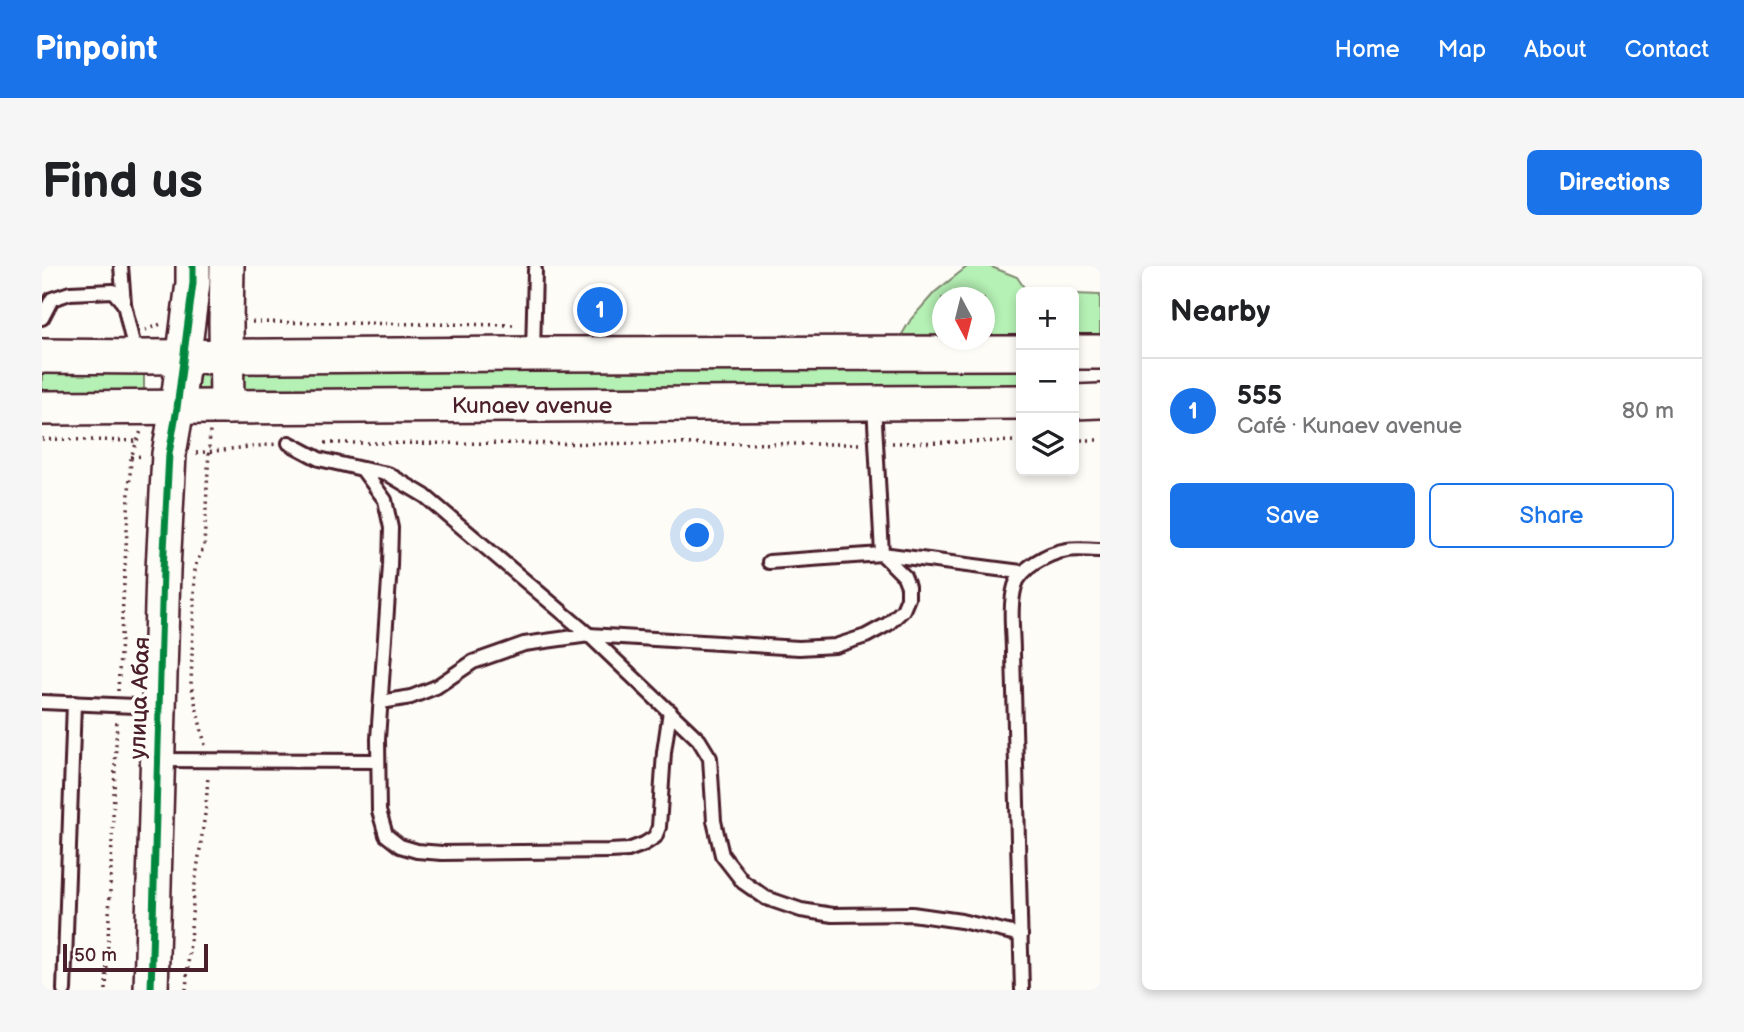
<!DOCTYPE html>
<meta charset="utf-8">
<style>
body{margin:0;font-family:"Balsamiq Sans",sans-serif;background:#f6f6f6;color:#202124}
.controls{position:absolute;right:21px;top:21px;display:grid;overflow:hidden;border-radius:10px;box-shadow:0 4px 10px #0003}
.controls button{width:63px;height:63px;display:grid;place-items:center;padding:0;border:0;border-bottom:2px solid #e0e0e0;background:#fff;color:#202124;font:35px sans-serif}
.compass{position:absolute;left:890px;top:21px;width:63px;height:63px;border-radius:50%;background:#fff;box-shadow:0 4px 10px #0003;rotate:173deg}
.scale{position:absolute;left:21px;bottom:18px;width:145px;box-sizing:border-box;padding-left:7px;border:4px solid #4a1f2b;border-top:0;font-size:19px;line-height:24px;white-space:nowrap;color:#4a1f2b;-webkit-text-stroke:5px #fdfcf7;paint-order:stroke}
.you{position:absolute;left:656px;top:270px;width:24px;height:24px;margin:-18px;border:5px solid #fff;border-radius:50%;background:#1a73e8;box-shadow:0 0 0 10px #1a73e833}
.badge{display:grid;place-items:center;width:46px;height:46px;border-radius:50%;background:#1a73e8;color:#fff;font-size:23px;font-weight:700}
.pin{position:absolute;translate:-50% -50%;border:4px solid #fff;box-shadow:0 2px 7px #0006}
.list{margin:0;padding:0;list-style:none}
h2{display:flex;justify-content:space-between;align-items:center;height:91px;margin:0;padding:0 28px;font-size:30px}
h2 small{font-size:23px;font-weight:400;color:#757577}
.list li{display:grid;grid-template-columns:46px 1fr auto;gap:21px;align-items:center;box-sizing:border-box;height:105px;padding:0 28px;border-top:2px solid #e0e0e0}
.list b{display:block;font-size:26px;white-space:nowrap}
.list p{margin:0;font-size:23px;white-space:nowrap;color:#757577}
.list em{font-size:23px;font-style:normal;color:#757577}
.actions{display:flex;gap:14px;padding:21px 28px}
.actions a{flex:1;padding:16px 0;border:2px solid #1a73e8;border-radius:10px;text-align:center;font-size:24px;color:#1a73e8}
.actions .main{background:#1a73e8;color:#fff}
.icon{flex:none;width:38px;height:38px;fill:none;stroke:currentColor;stroke-width:2;stroke-linecap:round;stroke-linejoin:round}
.map{position:relative;flex:none;width:1058px;height:724px;overflow:hidden;border-radius:10px}
header{display:flex;align-items:center;gap:42px;box-sizing:border-box;height:98px;padding:0 35px;background:#1a73e8;color:#fff}
header strong{font-size:33px}
nav{display:flex;gap:38px;margin-inline-start:auto;font-size:24px}
.intro{display:flex;align-items:center;justify-content:space-between;box-sizing:border-box;height:168px;padding:0 42px}
h1{margin:0;font-size:49px}
.button{padding:18px 32px;border-radius:10px;background:#1a73e8;color:#fff;font-size:24px;font-weight:700}
main{display:flex;gap:42px;padding:0 42px}
aside{flex:1;background:#fff;border-radius:10px;box-shadow:0 4px 10px #0003}
.map>svg:first-child{display:block}
</style>
<header>
<strong>Pinpoint</strong>
<nav><a>Home</a><a>Map</a><a>About</a><a>Contact</a></nav>
</header>
<div class="intro"><h1>Find us</h1><a class="button">Directions</a></div>
<main>
<div class="map">
<svg width="1058" height="724" viewBox="0 0 1058 724">
<rect width="100%" height="100%" fill="#fdfcf7"/>
<filter id="ink" filterUnits="userSpaceOnUse"><feTurbulence type="fractalNoise" baseFrequency=".0143" numOctaves="2"/><feDisplacementMap in="SourceGraphic" scale="14" xChannelSelector="R" yChannelSelector="G"/><feConvolveMatrix kernelMatrix="1 2 1 2 8 2 1 2 1" color-interpolation-filters="sRGB"/></filter>
<g filter="url(#ink)">
<g fill="#b5f0b4" stroke="#808870" stroke-width="2" fill-rule="evenodd">
<path d="M926 0H947L975 11 985 26H979V87H849L869 53 893 26ZM900 32H942V74H900Z"/>
<path d="M1032 28 1058 29V86H1032Z"/>
<path d="M979 102V133L156 125 155 108 165 104Z"/>
<path d="M0 104 102 106V126H0Z"/>
</g>
<g fill="none" stroke-linecap="round" stroke-linejoin="round">
<defs>
<g id="lane">
<path d="M79 0 82 38"/>
<path d="M0 52 10 33 28 27 71 25 82 38 94 91"/>
<path d="M491 87 493 4"/>
<path d="M247 177 277 193 320 203 343 234 349 262 348 300 336 473 337 545 344 569 358 580 375 585 400 587 568 585 586 584 602 578 613 571 617 561 622 486 628 445"/>
<path d="M320 203 346 208 383 230 547 369 657 474 668 492 672 555 680 589 701 616 724 632 759 644 791 649 870 648 919 655 979 669"/>
<path d="M727 296 840 288 979 306"/>
<path d="M0 436 116 441"/>
<path d="M339 436 369 431 394 421 431 396 482 378 547 369 757 382 793 380 824 370 846 358 861 344 866 332V320L862 310 840 288 832 138"/>
<path d="M116 494 336 495"/>
<path d="M22 724 32 437"/>
<path d="M980 724 971 387C971 366 967 341 973 320 978 302 1006 287 1025 284 1035 282 1047 284 1058 284"/>
</g>
<g id="secondary">
<path d="M185 0 184 56 185 141"/>
<path d="M1032 86H1058"/>
<path d="M0 90 102 91 491 88 979 87"/>
<path d="M1032 136 1058 135"/>
<path d="M0 142 979 136"/>
<path d="M109 724 121 304 127 188 135 142 151 17V0"/>
</g>
</defs>
<use href="#lane" stroke="#4a1f2b" stroke-width="18"/>
<use href="#secondary" stroke="#4a1f2b" stroke-width="38"/>
<g stroke="#4a1f2b" stroke-width="3.5" stroke-dasharray="2 5" stroke-linecap="butt">
<path d="M210 56 475 59"/>
<path d="M103 64 119 58"/>
<path d="M0 173 97 175"/>
<path d="M1032 174H1058"/>
<path d="M283 177 818 178"/>
<path d="M850 177 979 175"/>
<path d="M154 187 234 178"/>
<path d="M89 191 101 190"/>
<path d="M76 425 89 191 99 165"/>
<path d="M163 479 149 419 153 301 162 280 168 164"/>
<path d="M64 724 75 453"/>
<path d="M144 724 152 625 164 541 166 510"/>
</g>
<use href="#lane" stroke="#fdfcf7" stroke-width="12"/>
<use href="#secondary" stroke="#fdfcf7" stroke-width="33"/>
<defs>
<path id="cycleway" d="M109 724 121 304 127 188 135 142 151 17V0"/>
</defs>
<use href="#cycleway" stroke="#fdfcf7" stroke-width="11"/>
<use href="#cycleway" stroke="#00873e" stroke-width="7"/>
</g>
</g>
<g text-anchor="middle" dominant-baseline="central" stroke-width="7" stroke-linejoin="round" paint-order="stroke">
<g font-size="23" fill="#4a1f2b" stroke="#fdfcf7">
<text x="490" y="140">Kunaev avenue</text>
<text transform="translate(98 432) rotate(-88)">улица Абая</text>
</g>
</g>
</svg>
<div class="controls">
<button>+</button>
<button>−</button>
<button><svg class="icon" aria-label="layers" viewBox="0 0 24 24"><path d="M12 4l9 5-9 5-9-5zM3 14l9 5 9-5"/></svg></button>
</div>
<svg class="compass" viewBox="-18 -18 36 36"><path d="M0-13l5 13h-10z" fill="#e53935"/><path d="M0 13l5-13h-10z" fill="#757577"/></svg>
<div class="scale">50 m</div>
<div class="you"></div>
<div class="pin badge" style="left:558px;top:44px">1</div>
</div>
<aside>
<h2>Nearby<small></small></h2>
<ul class="list">
<li><span class="badge">1</span><div><b>555</b><p>Café · Kunaev avenue</p></div><em>80 m</em></li>
</ul>
<div class="actions"><a class="main">Save</a><a>Share</a></div>
</aside>
</main>
